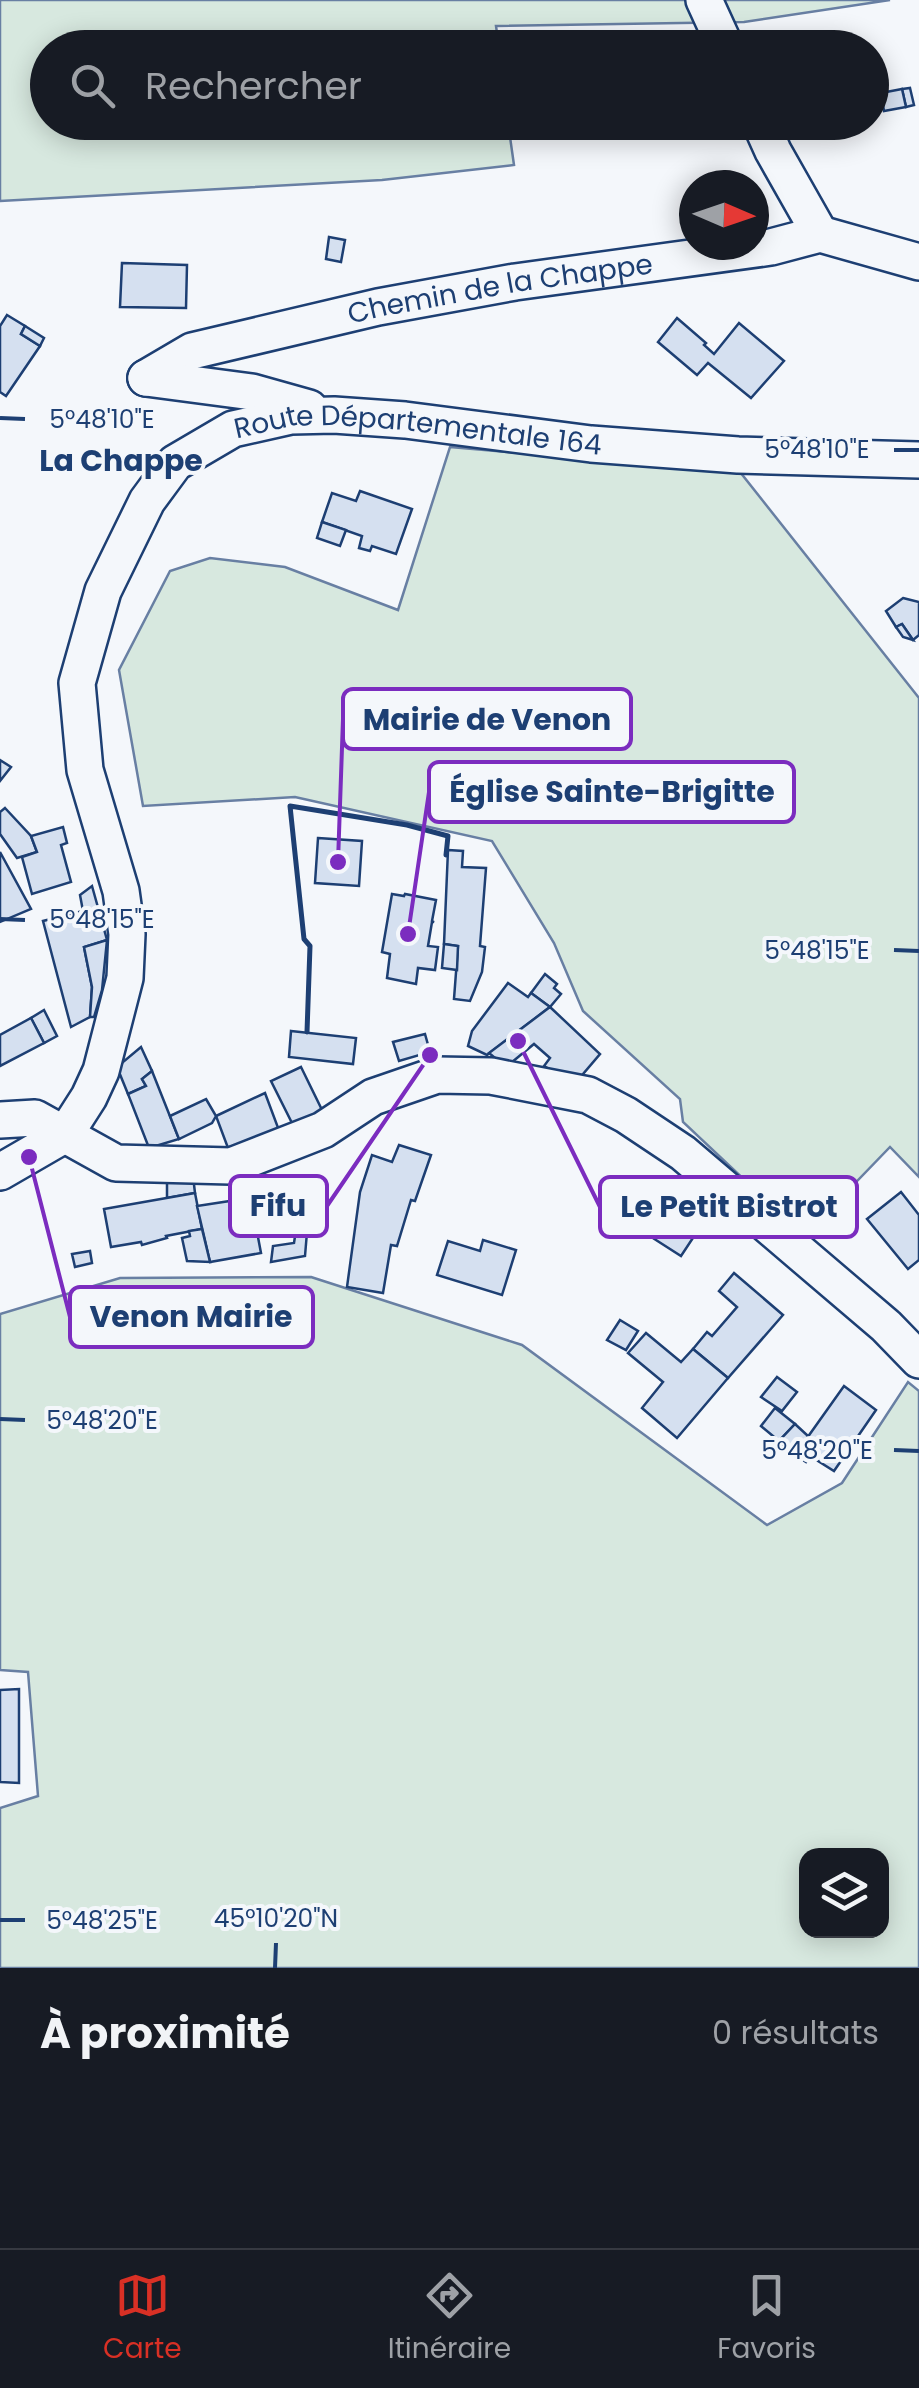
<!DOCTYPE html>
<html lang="fr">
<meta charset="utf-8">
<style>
body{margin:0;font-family:Poppins,sans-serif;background:#242831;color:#f1f3f6}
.controls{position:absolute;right:30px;bottom:30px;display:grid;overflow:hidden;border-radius:20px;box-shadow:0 5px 25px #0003}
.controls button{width:90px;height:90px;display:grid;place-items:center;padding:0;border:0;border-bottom:2px solid #363941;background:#171b24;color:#f1f3f6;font:50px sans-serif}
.compass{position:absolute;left:679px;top:170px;width:90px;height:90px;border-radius:50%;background:#171b24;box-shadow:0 5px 25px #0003;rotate:92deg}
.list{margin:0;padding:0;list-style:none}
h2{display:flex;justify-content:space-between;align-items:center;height:130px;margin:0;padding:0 40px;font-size:42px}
h2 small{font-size:32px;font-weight:400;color:#9ea1a6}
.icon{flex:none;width:55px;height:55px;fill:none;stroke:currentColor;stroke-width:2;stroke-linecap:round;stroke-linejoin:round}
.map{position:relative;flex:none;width:919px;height:1968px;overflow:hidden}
.search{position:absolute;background:#171b24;box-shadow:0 5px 25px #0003;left:30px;right:30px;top:30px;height:110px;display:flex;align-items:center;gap:25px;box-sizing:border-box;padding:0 35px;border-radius:55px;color:#9ea1a6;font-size:38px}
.sheet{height:280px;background:#171b24}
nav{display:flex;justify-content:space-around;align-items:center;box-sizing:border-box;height:140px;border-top:2px solid #363941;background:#171b24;font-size:28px;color:#9ea1a6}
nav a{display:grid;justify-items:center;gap:5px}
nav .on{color:#d93025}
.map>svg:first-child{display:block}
</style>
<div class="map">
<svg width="919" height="1968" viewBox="0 0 919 1968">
<rect width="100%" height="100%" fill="#f4f7fb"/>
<g fill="#d7e8df" stroke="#687fa3" stroke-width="2.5" fill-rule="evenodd">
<path d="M0 0H890L744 22 496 26 499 47 48 48V122L508 123 514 165 382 180 0 201Z"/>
<path d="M450 447 740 472 919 698V1177L890 1147 804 1236 683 1122 680 1099 583 1011 554 943 492 841 295 797 143 806 119 670 170 571 210 558 285 567 398 610Z"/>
<path d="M311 1277 522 1345 767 1525 842 1483 908 1382 919 1391V1968H0V1808L38 1796 28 1672 0 1670V1314L120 1278ZM806 1856H882V1930H806Z"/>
</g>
<g fill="#d5e0f0" stroke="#1d3f73" stroke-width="2.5">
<path d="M584 38 588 48H556Z"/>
<path d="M910 88 914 105 906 107 902 89Z"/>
<path d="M902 89 906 107 884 111 881 93Z"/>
<path d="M329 237 345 240 341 262 326 259Z"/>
<path d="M122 263 187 265 186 308 120 307Z"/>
<path d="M7 315 25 326 21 334 40 346 6 396 0 392V326Z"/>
<path d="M677 318 706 343 704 345 714 354 739 323 784 361 751 398 708 363 697 375 658 342Z"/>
<path d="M25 326 44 338 40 346 21 334Z"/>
<path d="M360 491 412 509 396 554 372 546 370 551 359 548 362 536 322 522 332 493 356 501Z"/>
<path d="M322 522 346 530 340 546 317 538Z"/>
<path d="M903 598 919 602V635L913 640 902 624 896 627 886 611Z"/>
<path d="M902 624 913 640 903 637 896 627Z"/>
<path d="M0 760 11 767 0 781Z"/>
<path d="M5 808 31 836 37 852 17 858 0 834V812Z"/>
<path d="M63 827 67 843 61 845 71 882 32 894 22 857 37 852 31 836Z"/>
<path d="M318 838 362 841 359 886 315 883Z"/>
<path d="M448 850 463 851 462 867 486 868 480 946 485 947 482 972 470 1001 454 999 458 946 444 944Z"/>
<path d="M0 852 31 909 0 922Z"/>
<path d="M92 886 107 940 84 947 92 987 90 1017 71 1027 43 921 83 911 80 895Z"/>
<path d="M392 894 404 896 405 894 436 900 432 921 434 922H432L428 946 438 947 435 970 418 968 416 984 387 978 390 954 382 952Z"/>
<path d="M107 940 102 990 94 1017H90L92 987 84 947Z"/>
<path d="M444 944 458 946 457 970 442 968Z"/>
<path d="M545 974 557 984 554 988 561 994 550 1007 531 993Z"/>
<path d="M508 983 528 997 531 993 550 1007 487 1055 468 1046 472 1031Z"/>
<path d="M550 1007 600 1054 577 1081 565 1078 544 1066 550 1058 534 1044 506 1067 489 1053Z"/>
<path d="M44 1010 57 1036 44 1043 31 1018Z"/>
<path d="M31 1018 44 1043 0 1066V1035Z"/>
<path d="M291 1031 356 1038 353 1064 289 1057Z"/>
<path d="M425 1034 430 1052 399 1061 393 1042Z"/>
<path d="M141 1047 152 1071 142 1079 146 1086 128 1094 117 1067Z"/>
<path d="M301 1067 323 1112 294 1127 271 1081Z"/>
<path d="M152 1071 179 1139 149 1148 128 1094 146 1086 142 1079Z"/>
<path d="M265 1093 280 1133 231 1156 216 1116Z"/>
<path d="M206 1099 216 1116 212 1123 179 1139 170 1116Z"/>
<path d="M399 1145 431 1155 415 1201 411 1200 397 1246 391 1245 383 1293 347 1287 360 1192 372 1155 392 1162Z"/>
<path d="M167 1176H193L195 1193 167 1198Z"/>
<path d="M699 1183 718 1200 681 1256 645 1233 656 1218 669 1227Z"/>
<path d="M901 1192 919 1215V1260L908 1269 867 1219Z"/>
<path d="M195 1193 202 1229 166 1236 167 1238 142 1245 141 1242 111 1247 104 1209Z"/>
<path d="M243 1199 247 1217 254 1216 261 1253 210 1262 197 1206Z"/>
<path d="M202 1229 210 1262 187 1261 182 1238 190 1236 189 1231Z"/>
<path d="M296 1230 307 1232 305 1256 271 1262 273 1246 294 1243Z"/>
<path d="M483 1240 516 1250 502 1295 437 1275 448 1241 480 1251Z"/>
<path d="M90 1251 92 1263 75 1267 72 1254Z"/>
<path d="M734 1273 783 1315 728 1378 693 1349 707 1332 712 1336 737 1307 719 1291Z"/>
<path d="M620 1320 638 1331 626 1350 607 1340Z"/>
<path d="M646 1333 681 1362 693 1349 728 1378 677 1438 642 1408 663 1382 628 1353Z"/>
<path d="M777 1377 797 1392 782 1411 761 1397Z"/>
<path d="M844 1386 876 1410 834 1471 810 1456 806 1462 795 1455Z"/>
<path d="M775 1408 795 1424 779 1441 761 1426Z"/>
<path d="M795 1424 808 1436 795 1455 779 1441Z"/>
<path d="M19 1689V1783L0 1782V1690Z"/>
</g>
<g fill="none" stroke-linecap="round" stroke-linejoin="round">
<defs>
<g id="minor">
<path d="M704 0 726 48"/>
<path d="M760 122 773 151 820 234"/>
<path id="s1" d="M146 378 192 351 378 307 515 282 771 247 820 234 919 262"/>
<path d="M146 378 252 392 309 408"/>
<path d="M0 1120 35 1118 116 1163 231 1166 323 1130 373 1097 437 1075 491 1076 588 1095 626 1115 683 1153 886 1326 919 1360"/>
<path id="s2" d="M0 1172 64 1135 73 1122 89 1097 101 1071 125 978 127 934 121 891 85 770 77 683 103 591 147 501 175 463 233 429 291 416 334 415 405 420 591 444 738 455 919 460"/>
</g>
</defs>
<use href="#minor" stroke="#1d3f73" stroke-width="40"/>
<use href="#minor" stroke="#f4f7fb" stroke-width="35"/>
<path stroke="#1d3f73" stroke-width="5" d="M307 1032 310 946 304 939 290 806 407 825 448 836 446 855"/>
</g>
<path fill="none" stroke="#1d3f73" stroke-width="4" d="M0 418 25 419M894 450H919M0 919 25 920M894 950 919 951M0 1419 25 1420M894 1450 919 1451M0 1920H25M275 1968 276 1943"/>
<g text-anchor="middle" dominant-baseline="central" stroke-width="8" stroke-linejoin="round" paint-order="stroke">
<g font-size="28" fill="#1d3f73" stroke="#f4f7fb">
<text stroke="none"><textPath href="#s1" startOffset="368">Chemin de la Chappe</textPath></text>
<text stroke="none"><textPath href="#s2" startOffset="1042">Route Départementale 164</textPath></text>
</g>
<g font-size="30" font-weight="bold" fill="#1d3f73" stroke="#f4f7fb">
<text x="121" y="460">La Chappe</text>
</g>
</g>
<g font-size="25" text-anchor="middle" fill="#1d3f73" stroke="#f4f7fb" stroke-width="8" stroke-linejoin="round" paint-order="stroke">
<text x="102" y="428">5°48'10"E</text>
<text x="817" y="458">5°48'10"E</text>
<text x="102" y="928">5°48'15"E</text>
<text x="817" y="959">5°48'15"E</text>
<text x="102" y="1429">5°48'20"E</text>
<text x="817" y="1459">5°48'20"E</text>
<text x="276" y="1927">45°10'20"N</text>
<text x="102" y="1929">5°48'25"E</text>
</g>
<path fill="none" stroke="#7b2cbf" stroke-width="4" d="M338 862L343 719M408 934L429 792M430 1055L327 1206M518 1041L600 1207M29 1157L70 1317"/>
<g fill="#7b2cbf" stroke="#f4f7fb" stroke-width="4">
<circle cx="338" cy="862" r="10"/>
<circle cx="408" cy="934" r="10"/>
<circle cx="430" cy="1055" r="10"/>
<circle cx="518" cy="1041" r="10"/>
<circle cx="29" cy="1157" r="10"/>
</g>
<g fill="#f4f7fb" stroke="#7b2cbf" stroke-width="4">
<rect x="343" y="689" width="288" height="60" rx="10"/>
<rect x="429" y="762" width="365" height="60" rx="10"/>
<rect x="230" y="1176" width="97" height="60" rx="10"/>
<rect x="600" y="1177" width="257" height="60" rx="10"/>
<rect x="70" y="1287" width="243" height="60" rx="10"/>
</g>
<g font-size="30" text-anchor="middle" font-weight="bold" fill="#1d3f73">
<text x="487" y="730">Mairie de Venon</text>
<text x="612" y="802">Église Sainte-Brigitte</text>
<text x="278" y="1216">Fifu</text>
<text x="729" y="1217">Le Petit Bistrot</text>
<text x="191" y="1327">Venon Mairie</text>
</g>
</svg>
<div class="controls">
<button><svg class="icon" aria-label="layers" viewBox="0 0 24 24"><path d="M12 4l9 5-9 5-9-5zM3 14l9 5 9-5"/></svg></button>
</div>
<svg class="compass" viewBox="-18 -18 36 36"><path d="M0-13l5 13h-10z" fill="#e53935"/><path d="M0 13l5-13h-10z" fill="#9ea1a6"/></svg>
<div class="search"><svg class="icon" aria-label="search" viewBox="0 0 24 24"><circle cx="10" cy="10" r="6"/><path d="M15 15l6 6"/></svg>Rechercher</div>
</div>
<section class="sheet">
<h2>À proximité<small>0 résultats</small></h2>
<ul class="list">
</ul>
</section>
<nav>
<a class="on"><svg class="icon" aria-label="map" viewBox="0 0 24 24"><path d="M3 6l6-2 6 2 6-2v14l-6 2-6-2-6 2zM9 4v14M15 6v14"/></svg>Carte</a>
<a><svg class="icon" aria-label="directions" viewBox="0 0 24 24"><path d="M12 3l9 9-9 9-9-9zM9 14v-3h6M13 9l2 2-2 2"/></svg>Itinéraire</a>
<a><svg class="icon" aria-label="saved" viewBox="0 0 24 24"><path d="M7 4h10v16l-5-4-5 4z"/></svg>Favoris</a>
</nav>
